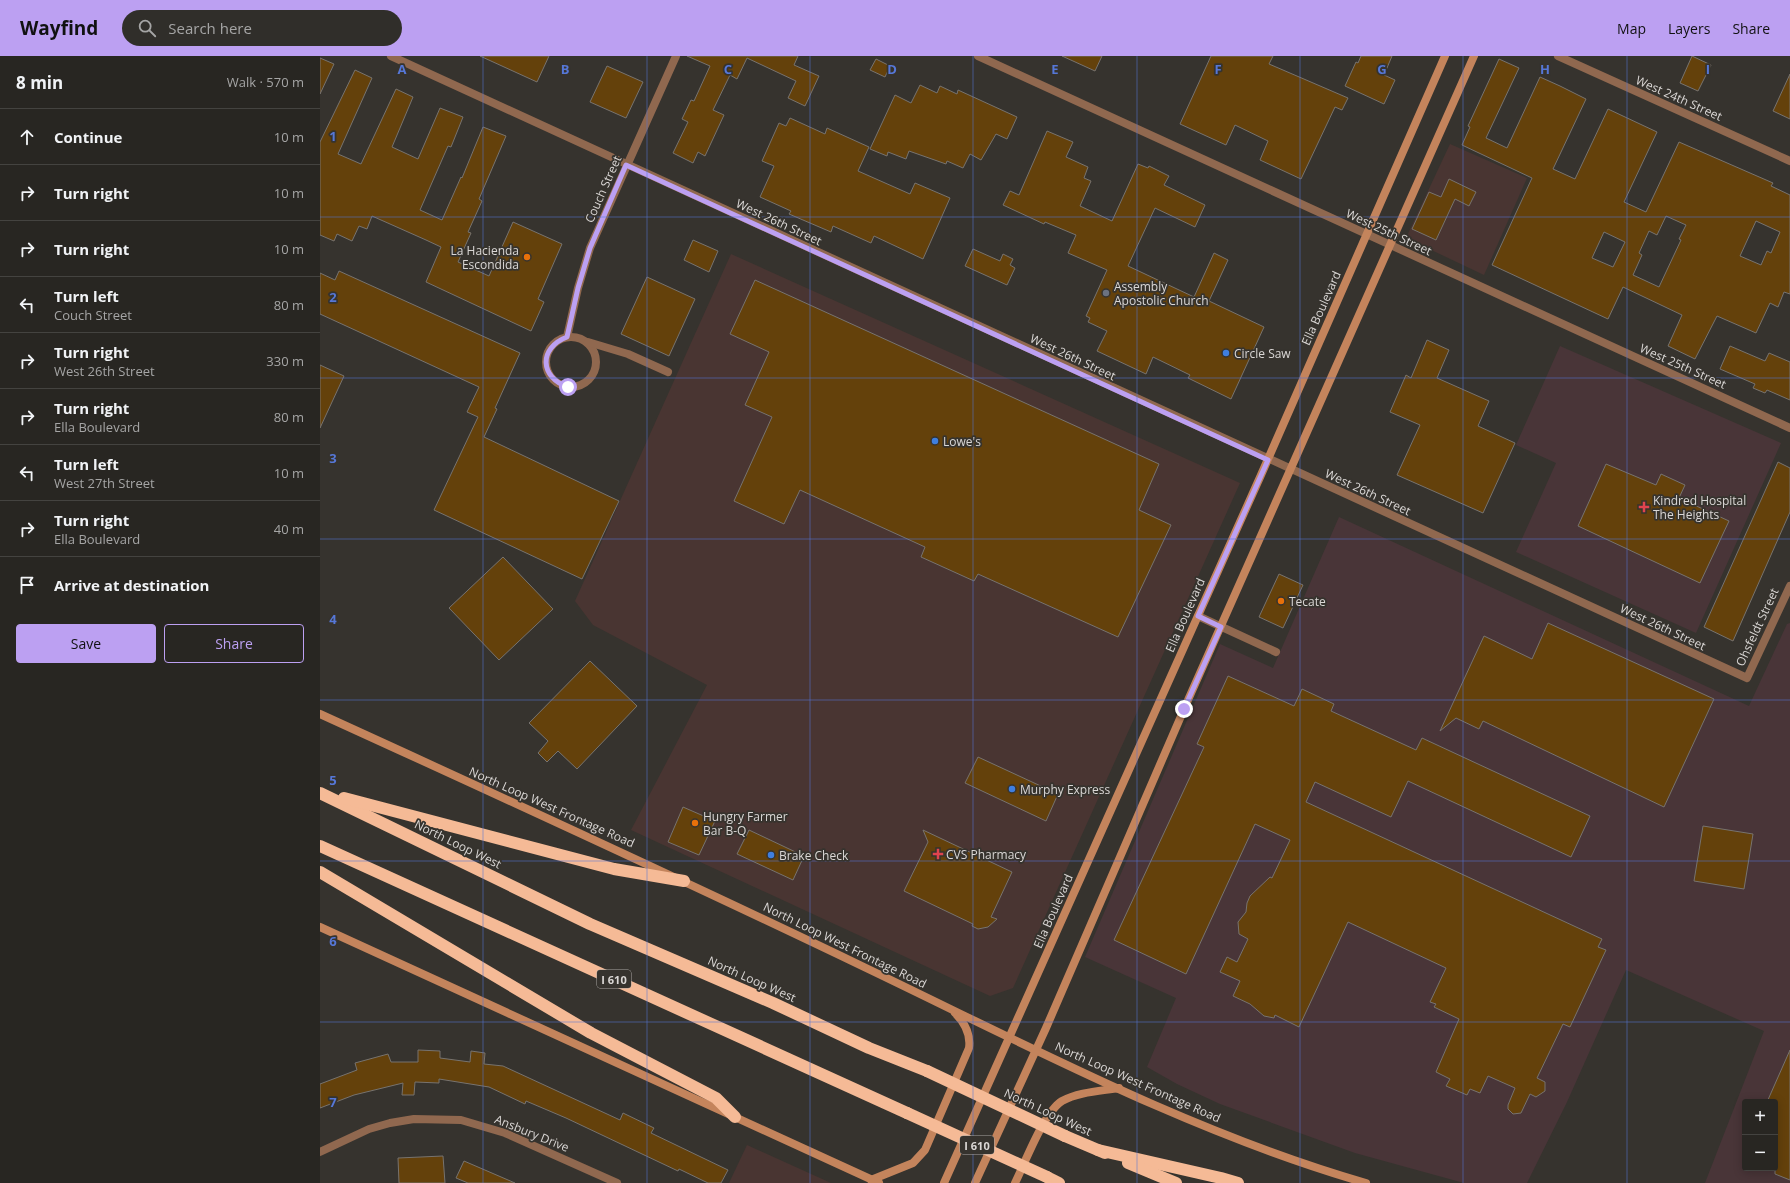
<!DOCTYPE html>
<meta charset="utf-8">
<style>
body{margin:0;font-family:"Open Sans",sans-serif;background:#302e2a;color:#f1f3f6}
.controls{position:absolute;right:12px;bottom:12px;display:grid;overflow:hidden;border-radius:4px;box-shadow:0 2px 10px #0003}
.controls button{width:36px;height:36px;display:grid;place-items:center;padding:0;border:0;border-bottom:1px solid #444340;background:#282622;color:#f1f3f6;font:20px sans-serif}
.stop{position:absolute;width:12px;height:12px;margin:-9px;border:3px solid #bca0f2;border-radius:50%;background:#fff}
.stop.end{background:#bca0f2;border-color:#fff;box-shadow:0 1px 4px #0008}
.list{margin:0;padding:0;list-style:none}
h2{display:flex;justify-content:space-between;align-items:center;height:52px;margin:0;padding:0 16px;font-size:17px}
h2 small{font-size:13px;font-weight:400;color:#a5a5a5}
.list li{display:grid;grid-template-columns:26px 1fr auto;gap:12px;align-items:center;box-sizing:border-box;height:56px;padding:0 16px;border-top:1px solid #444340}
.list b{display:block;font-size:15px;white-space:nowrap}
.list p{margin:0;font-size:13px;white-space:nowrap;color:#a5a5a5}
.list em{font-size:13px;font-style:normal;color:#a5a5a5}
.actions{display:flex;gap:8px;padding:12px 16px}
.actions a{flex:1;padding:9px 0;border:1px solid #bca0f2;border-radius:4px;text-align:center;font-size:14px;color:#bca0f2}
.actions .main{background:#bca0f2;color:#111}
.icon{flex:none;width:22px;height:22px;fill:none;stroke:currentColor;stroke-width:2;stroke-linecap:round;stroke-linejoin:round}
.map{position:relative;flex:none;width:1470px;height:1127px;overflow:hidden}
header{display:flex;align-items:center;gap:24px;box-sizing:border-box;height:56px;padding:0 20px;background:#bca0f2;color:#111}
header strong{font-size:19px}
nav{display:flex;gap:22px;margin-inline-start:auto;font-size:14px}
.search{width:280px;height:36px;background:#302e2a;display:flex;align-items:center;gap:10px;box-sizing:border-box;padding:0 14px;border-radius:22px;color:#a5a5a5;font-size:15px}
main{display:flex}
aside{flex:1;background:#282622}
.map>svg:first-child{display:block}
</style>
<header>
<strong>Wayfind</strong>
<div class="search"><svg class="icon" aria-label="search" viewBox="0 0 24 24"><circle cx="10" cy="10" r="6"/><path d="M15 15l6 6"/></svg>Search here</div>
<nav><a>Map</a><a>Layers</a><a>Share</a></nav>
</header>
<main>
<aside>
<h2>8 min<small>Walk · 570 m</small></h2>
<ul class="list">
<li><svg class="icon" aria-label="ahead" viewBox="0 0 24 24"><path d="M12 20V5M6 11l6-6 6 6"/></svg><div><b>Continue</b></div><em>10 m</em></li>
<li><svg class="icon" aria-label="right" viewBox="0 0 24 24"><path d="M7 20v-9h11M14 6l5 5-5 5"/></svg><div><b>Turn right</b></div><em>10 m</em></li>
<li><svg class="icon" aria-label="right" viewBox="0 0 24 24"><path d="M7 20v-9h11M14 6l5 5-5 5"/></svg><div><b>Turn right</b></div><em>10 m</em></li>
<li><svg class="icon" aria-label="left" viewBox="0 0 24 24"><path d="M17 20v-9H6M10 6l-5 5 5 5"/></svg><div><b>Turn left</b><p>Couch Street</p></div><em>80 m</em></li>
<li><svg class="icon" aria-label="right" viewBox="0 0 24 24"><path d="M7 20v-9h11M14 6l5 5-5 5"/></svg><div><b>Turn right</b><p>West 26th Street</p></div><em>330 m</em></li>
<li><svg class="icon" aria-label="right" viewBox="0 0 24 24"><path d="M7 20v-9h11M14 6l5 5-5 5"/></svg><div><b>Turn right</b><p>Ella Boulevard</p></div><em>80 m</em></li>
<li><svg class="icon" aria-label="left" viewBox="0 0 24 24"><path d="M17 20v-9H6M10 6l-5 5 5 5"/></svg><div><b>Turn left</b><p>West 27th Street</p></div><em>10 m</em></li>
<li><svg class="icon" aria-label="right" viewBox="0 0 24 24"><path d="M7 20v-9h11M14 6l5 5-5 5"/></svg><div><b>Turn right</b><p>Ella Boulevard</p></div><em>40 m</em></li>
<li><svg class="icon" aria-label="arrive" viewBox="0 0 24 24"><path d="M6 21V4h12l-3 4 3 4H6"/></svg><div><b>Arrive at destination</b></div></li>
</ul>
<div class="actions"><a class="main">Save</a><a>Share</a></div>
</aside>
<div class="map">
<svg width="1470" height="1127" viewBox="0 0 1470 1127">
<rect width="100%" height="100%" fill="#36332e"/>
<g fill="#493532">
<path d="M1130 88 1207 122 1164 219 1086 182Z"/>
<path d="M411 198 920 427 693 932 670 940 311 774 387 629 273 569 255 545Z"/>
<path d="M427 1089 511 1127H409Z"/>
</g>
<g fill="#493538" fill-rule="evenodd">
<path d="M1240 290 1461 387 1376 577 1196 496 1236 407 1196 389Z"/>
<path d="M1019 461 1429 650 1467 568 1470 567V1127H1385L1444 975 1306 914 1247 1046 1207 1127H1144L1035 1097 900 1048 857 1028 827 1011 856 942 765 901 900 588 953 612ZM1425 1046H1455V1112H1425Z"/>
</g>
<g fill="#64410b" stroke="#77736f" fill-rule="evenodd">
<path d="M160 0H229L217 26Z"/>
<path d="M367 0H478L474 9 499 20 485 50 468 42 476 25 427 2 417 23 410 19 393 54 404 59 385 100 378 96 373 107 353 97 368 66 362 63 371 44 374 45 390 10Z"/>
<path d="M742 0H782L775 15Z"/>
<path d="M891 0H953L949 8 1028 42 1022 54 1015 51 981 123 940 104 948 85 915 69 906 89 860 68Z"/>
<path d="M1041 0H1072L1064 19 1075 24 1064 48 1025 30 1036 6 1038 7Z"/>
<path d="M1372 0 1391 9 1378 35 1360 27Z"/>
<path d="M0 2 14 8 0 38Z"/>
<path d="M556 3 570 10 565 21 550 14Z"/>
<path d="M1179 3 1199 12 1166 82 1187 92 1220 21 1240 30 1266 43 1233 113 1255 123 1288 53 1337 76 1304 146 1326 156 1359 86 1453 127 1451 130 1470 139V238L1464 236 1458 251 1450 247 1436 277 1397 260 1375 303 1348 290 1362 259 1303 231 1288 263 1172 209 1212 122 1142 89 1150 71 1148 70ZM1346 160 1366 169 1359 183 1361 184 1339 231 1313 219 1322 199 1319 197 1329 175 1337 179ZM1436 165 1460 176 1451 197 1447 195 1441 209 1420 200ZM1284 176 1305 186 1293 211 1272 202Z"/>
<path d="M287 10 323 26 306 62 270 46Z"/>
<path d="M35 14 52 22 18 98 41 108 76 33 93 41 72 91 98 103 120 52 143 61 131 91 128 90 100 154 122 164 141 121 142 122 163 71 186 80 159 143 162 145 148 176 151 177 138 206 169 220 193 166 242 188 218 243 224 246 211 275 106 226 121 191 106 184 52 160 47 173 39 170 32 185 17 178 14 185 0 179V86Z"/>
<path d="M1470 18V63L1453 55Z"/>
<path d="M600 29 617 37 620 30 637 38 638 34 697 61 687 83 676 78 661 104 650 98 643 112 627 105 626 108 589 95 586 103 568 96 567 100 550 93 575 39 591 47Z"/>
<path d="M470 62 505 78 507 72 549 91 538 115 590 138 595 127 630 142 603 203 554 180 551 187 513 170 511 176 469 158 471 155 440 141 454 110 442 105 459 67 466 70Z"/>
<path d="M727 75 753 86 746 101 768 111 764 122 771 125 760 150 792 165 818 108 828 112 829 110 849 120 844 129 885 149 875 171 835 152 808 210 874 241 894 197 908 204 889 245 944 271 911 343 868 322 870 319 833 301 826 318 777 295 787 275 768 266 770 262 766 260 787 214 748 197 756 179 725 166 724 168 683 149 690 135 699 139Z"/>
<path d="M1129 123 1156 136 1149 150 1135 143 1116 184 1092 173 1109 136 1121 141Z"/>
<path d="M373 184 398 195 389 216 364 204Z"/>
<path d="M653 193 680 205 683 198 693 203 690 209 695 212 687 229 645 210Z"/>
<path d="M19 215 200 297 175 352 177 353 164 381 299 445 262 523 114 454 158 361 147 356 159 331 0 258V217L15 224Z"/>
<path d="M327 221 375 243 349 300 301 278Z"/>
<path d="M435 224 839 408 819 454 851 469 798 581 658 518 654 525 601 501 605 491 480 434 464 468 414 445 452 361 425 349 449 296 410 278Z"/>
<path d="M1107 284 1129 294 1117 322 1169 345 1158 370 1195 387 1163 457 1077 419 1100 369 1070 356 1086 319 1091 322Z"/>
<path d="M1410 290 1445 305 1449 297 1470 306V344L1447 334 1445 337 1433 332 1435 328 1400 313Z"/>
<path d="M0 309 24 320 0 372Z"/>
<path d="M1458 406 1470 412V456L1413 585 1384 571Z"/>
<path d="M1286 408 1336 429 1341 418 1365 429 1359 442 1409 465 1380 527 1258 470Z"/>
<path d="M183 501 233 553 179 604 129 552Z"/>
<path d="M959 518 983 529 963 572 939 561Z"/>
<path d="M1228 567 1394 643 1344 751 1163 665 1159 673 1136 662 1120 675 1164 580 1212 603Z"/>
<path d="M270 605 317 650 257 713 238 695 227 706 218 697 228 685 209 667Z"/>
<path d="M908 620 974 650 982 633 1014 648 1011 655 1096 694 1102 682 1270 760 1251 801 1088 725 1071 761 995 726 986 746 1282 883 1278 891 1286 894 1250 971 1243 968 1217 1022 1225 1026V1035L1216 1041 1210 1038 1201 1057 1193 1058 1188 1053V1049L1195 1032 1168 1020 1160 1037 1150 1033 1147 1039 1126 1030 1130 1023 1116 1016 1139 963 1114 951 1116 948 1110 946 1126 912 1028 866 979 971 955 959 954 962 944 960 930 948 913 940 920 925 900 916 907 901 917 906 928 883 919 878 918 866 926 856 927 847 930 840 950 821 952 822 970 784 935 768 866 918 794 884 884 691 877 688Z"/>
<path d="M658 701 738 738 726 765 645 727Z"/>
<path d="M363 751 395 765 379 799 348 786Z"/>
<path d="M1383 770 1433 778 1424 833 1374 825Z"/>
<path d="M429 774 484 800 473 824 417 798Z"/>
<path d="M603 774 692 816 671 861 677 863 668 871 658 873 652 870 653 868 584 835 608 786Z"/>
<path d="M98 994 120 995V1002L150 1006 151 995 165 997 164 1008 183 1010 300 1064 303 1057 334 1072 331 1077 408 1114 401 1127H388L359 1113 358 1115 246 1062 206 1045 205 1048 169 1031 119 1023V1027L95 1026 94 1039H82L83 1027 34 1039 0 1052V1028L37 1014 35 1007 68 998 71 1006H98Z"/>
<path d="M1470 994V1124L1455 1118V1046H1447Z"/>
<path d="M123 1100 125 1127H79L78 1102Z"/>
<path d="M144 1105 195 1127H148L136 1122Z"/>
</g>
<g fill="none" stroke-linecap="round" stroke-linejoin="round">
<g stroke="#90684f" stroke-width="8">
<path d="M71 0 1427 622 1470 530"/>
<path d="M658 0 1470 372"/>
<path d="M1238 0 1470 105"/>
<circle cx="251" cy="306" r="25"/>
<path d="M247 281 258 232 270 192 356 0"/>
<path d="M268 286 308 298 348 316"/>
<path d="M878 560 956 596"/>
<path d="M0 1096 49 1073 70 1067 94 1063 141 1064 185 1077 297 1127"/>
</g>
<g stroke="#c4845c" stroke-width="8">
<path d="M0 658C182 741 363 824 544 911 707 989 872 1077 1046 1127"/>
<path d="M0 871 559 1127"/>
<path d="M551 1124 593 1107 605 1094 649 992C651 978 645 967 635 957"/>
<path d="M624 1127 941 419 1125 0"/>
<path d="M655 1127 726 972 868 644 1154 0"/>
<path d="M695 1127C705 1107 724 1056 742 1045 758 1036 781 1035 799 1032"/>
</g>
<g stroke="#f5ba96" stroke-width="12">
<path d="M0 737 270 868 453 947 549 992 607 1015"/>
<path d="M24 742 294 813 364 825"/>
<path d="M0 790 587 1057"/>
<path d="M0 816 271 977 396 1042 415 1061"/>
<path d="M745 1080 785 1097"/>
<path d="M778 1094 901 1122 918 1127"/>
<path d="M808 1107 856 1127"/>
<path d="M727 1121 739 1127"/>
</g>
<g stroke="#f5ba96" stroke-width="12">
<path d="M607 1015 745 1080"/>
<path d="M587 1057 727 1121"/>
</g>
</g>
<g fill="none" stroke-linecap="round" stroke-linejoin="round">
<path stroke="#bca0f2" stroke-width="5" d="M248 331C220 322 218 292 247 281L258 232 270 192 306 109 948 404 878 560 901 571 864 653"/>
</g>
<path fill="none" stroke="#5677d7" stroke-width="1" stroke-opacity="0.55" d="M163 0V1127M327 0V1127M490 0V1127M653 0V1127M817 0V1127M980 0V1127M1143 0V1127M1307 0V1127M0 161H1470M0 322H1470M0 483H1470M0 644H1470M0 805H1470M0 966H1470"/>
<g fill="#e8710a" stroke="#36332e" stroke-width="1.5">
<circle cx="207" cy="201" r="4"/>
<circle cx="961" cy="545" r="4"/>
<circle cx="375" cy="767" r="4"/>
</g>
<circle fill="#6b7280" stroke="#36332e" stroke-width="1.5" cx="786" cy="237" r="4"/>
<g fill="#3f7fe0" stroke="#36332e" stroke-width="1.5">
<circle cx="906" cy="297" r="4"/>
<circle cx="615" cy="385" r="4"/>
<circle cx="692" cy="733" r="4"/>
<circle cx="451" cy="799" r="4"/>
</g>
<g fill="#e0444e" stroke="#36332e" stroke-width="1.5">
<path d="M1322 445h4v4h4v4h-4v4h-4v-4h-4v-4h4z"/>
<path d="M616 792h4v4h4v4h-4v4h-4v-4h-4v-4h4z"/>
</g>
<g text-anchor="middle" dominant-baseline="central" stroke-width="3.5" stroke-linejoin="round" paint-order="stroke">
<g fill="#36332e" stroke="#a9a6a3" stroke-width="1">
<rect x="277" y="914" width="34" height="18" rx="3"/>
<rect x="640" y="1080" width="34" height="18" rx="3"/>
</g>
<g font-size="11" font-weight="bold" fill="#dad7d5">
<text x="294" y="923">I 610</text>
<text x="657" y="1089">I 610</text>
</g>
<g font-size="12" fill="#dad7d5" stroke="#36332e">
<text transform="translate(1359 42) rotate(24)">West 24th Street</text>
<text transform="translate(283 133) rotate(-66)">Couch Street</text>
<text transform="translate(459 166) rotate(25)">West 26th Street</text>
<text transform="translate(1069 176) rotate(25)">West 25th Street</text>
<text transform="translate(1001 252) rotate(-66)">Ella Boulevard</text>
<text transform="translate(753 301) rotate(25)">West 26th Street</text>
<text transform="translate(1363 310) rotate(24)">West 25th Street</text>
<text transform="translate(1048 436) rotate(25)">West 26th Street</text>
<text transform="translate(865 559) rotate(-66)">Ella Boulevard</text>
<text transform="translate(1343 571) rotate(25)">West 26th Street</text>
<text transform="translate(1437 571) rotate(-65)">Ohsfeldt Street</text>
<text transform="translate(232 751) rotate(24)">North Loop West Frontage Road</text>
<text transform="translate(138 788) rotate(26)">North Loop West</text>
<text transform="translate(733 855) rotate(-66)">Ella Boulevard</text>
<text transform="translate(525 889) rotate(26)">North Loop West Frontage Road</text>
<text transform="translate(432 923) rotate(24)">North Loop West</text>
<text transform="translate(818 1026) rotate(24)">North Loop West Frontage Road</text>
<text transform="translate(728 1056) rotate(25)">North Loop West</text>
<text transform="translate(212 1077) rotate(22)">Ansbury Drive</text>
</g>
<g font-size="12" fill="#dad7d5" stroke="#36332e" text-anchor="start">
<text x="199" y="194" text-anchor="end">La Hacienda<tspan x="199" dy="14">Escondida</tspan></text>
<text x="794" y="230">Assembly<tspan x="794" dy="14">Apostolic Church</tspan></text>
<text x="914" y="297">Circle Saw</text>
<text x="623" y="385">Lowe's</text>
<text x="1333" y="444">Kindred Hospital<tspan x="1333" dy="14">The Heights</tspan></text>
<text x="969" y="545">Tecate</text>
<text x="700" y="733">Murphy Express</text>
<text x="383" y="760">Hungry Farmer<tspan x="383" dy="14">Bar B-Q</tspan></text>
<text x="626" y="798">CVS Pharmacy</text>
<text x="459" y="799">Brake Check</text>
</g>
</g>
<g font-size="13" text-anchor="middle" font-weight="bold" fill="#5677d7" stroke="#36332e" stroke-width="3.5" stroke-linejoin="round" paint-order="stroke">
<text x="82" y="18">A</text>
<text x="245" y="18">B</text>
<text x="408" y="18">C</text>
<text x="572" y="18">D</text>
<text x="735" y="18">E</text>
<text x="898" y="18">F</text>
<text x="1062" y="18">G</text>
<text x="1225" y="18">H</text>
<text x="1388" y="18">I</text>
<text x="13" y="85">1</text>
<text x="13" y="246">2</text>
<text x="13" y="407">3</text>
<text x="13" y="568">4</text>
<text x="13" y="729">5</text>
<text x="13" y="890">6</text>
<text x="13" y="1051">7</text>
</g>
</svg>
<div class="controls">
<button>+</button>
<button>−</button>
</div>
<div class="stop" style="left:248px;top:331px"></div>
<div class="stop end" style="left:864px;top:653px"></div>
</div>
</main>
